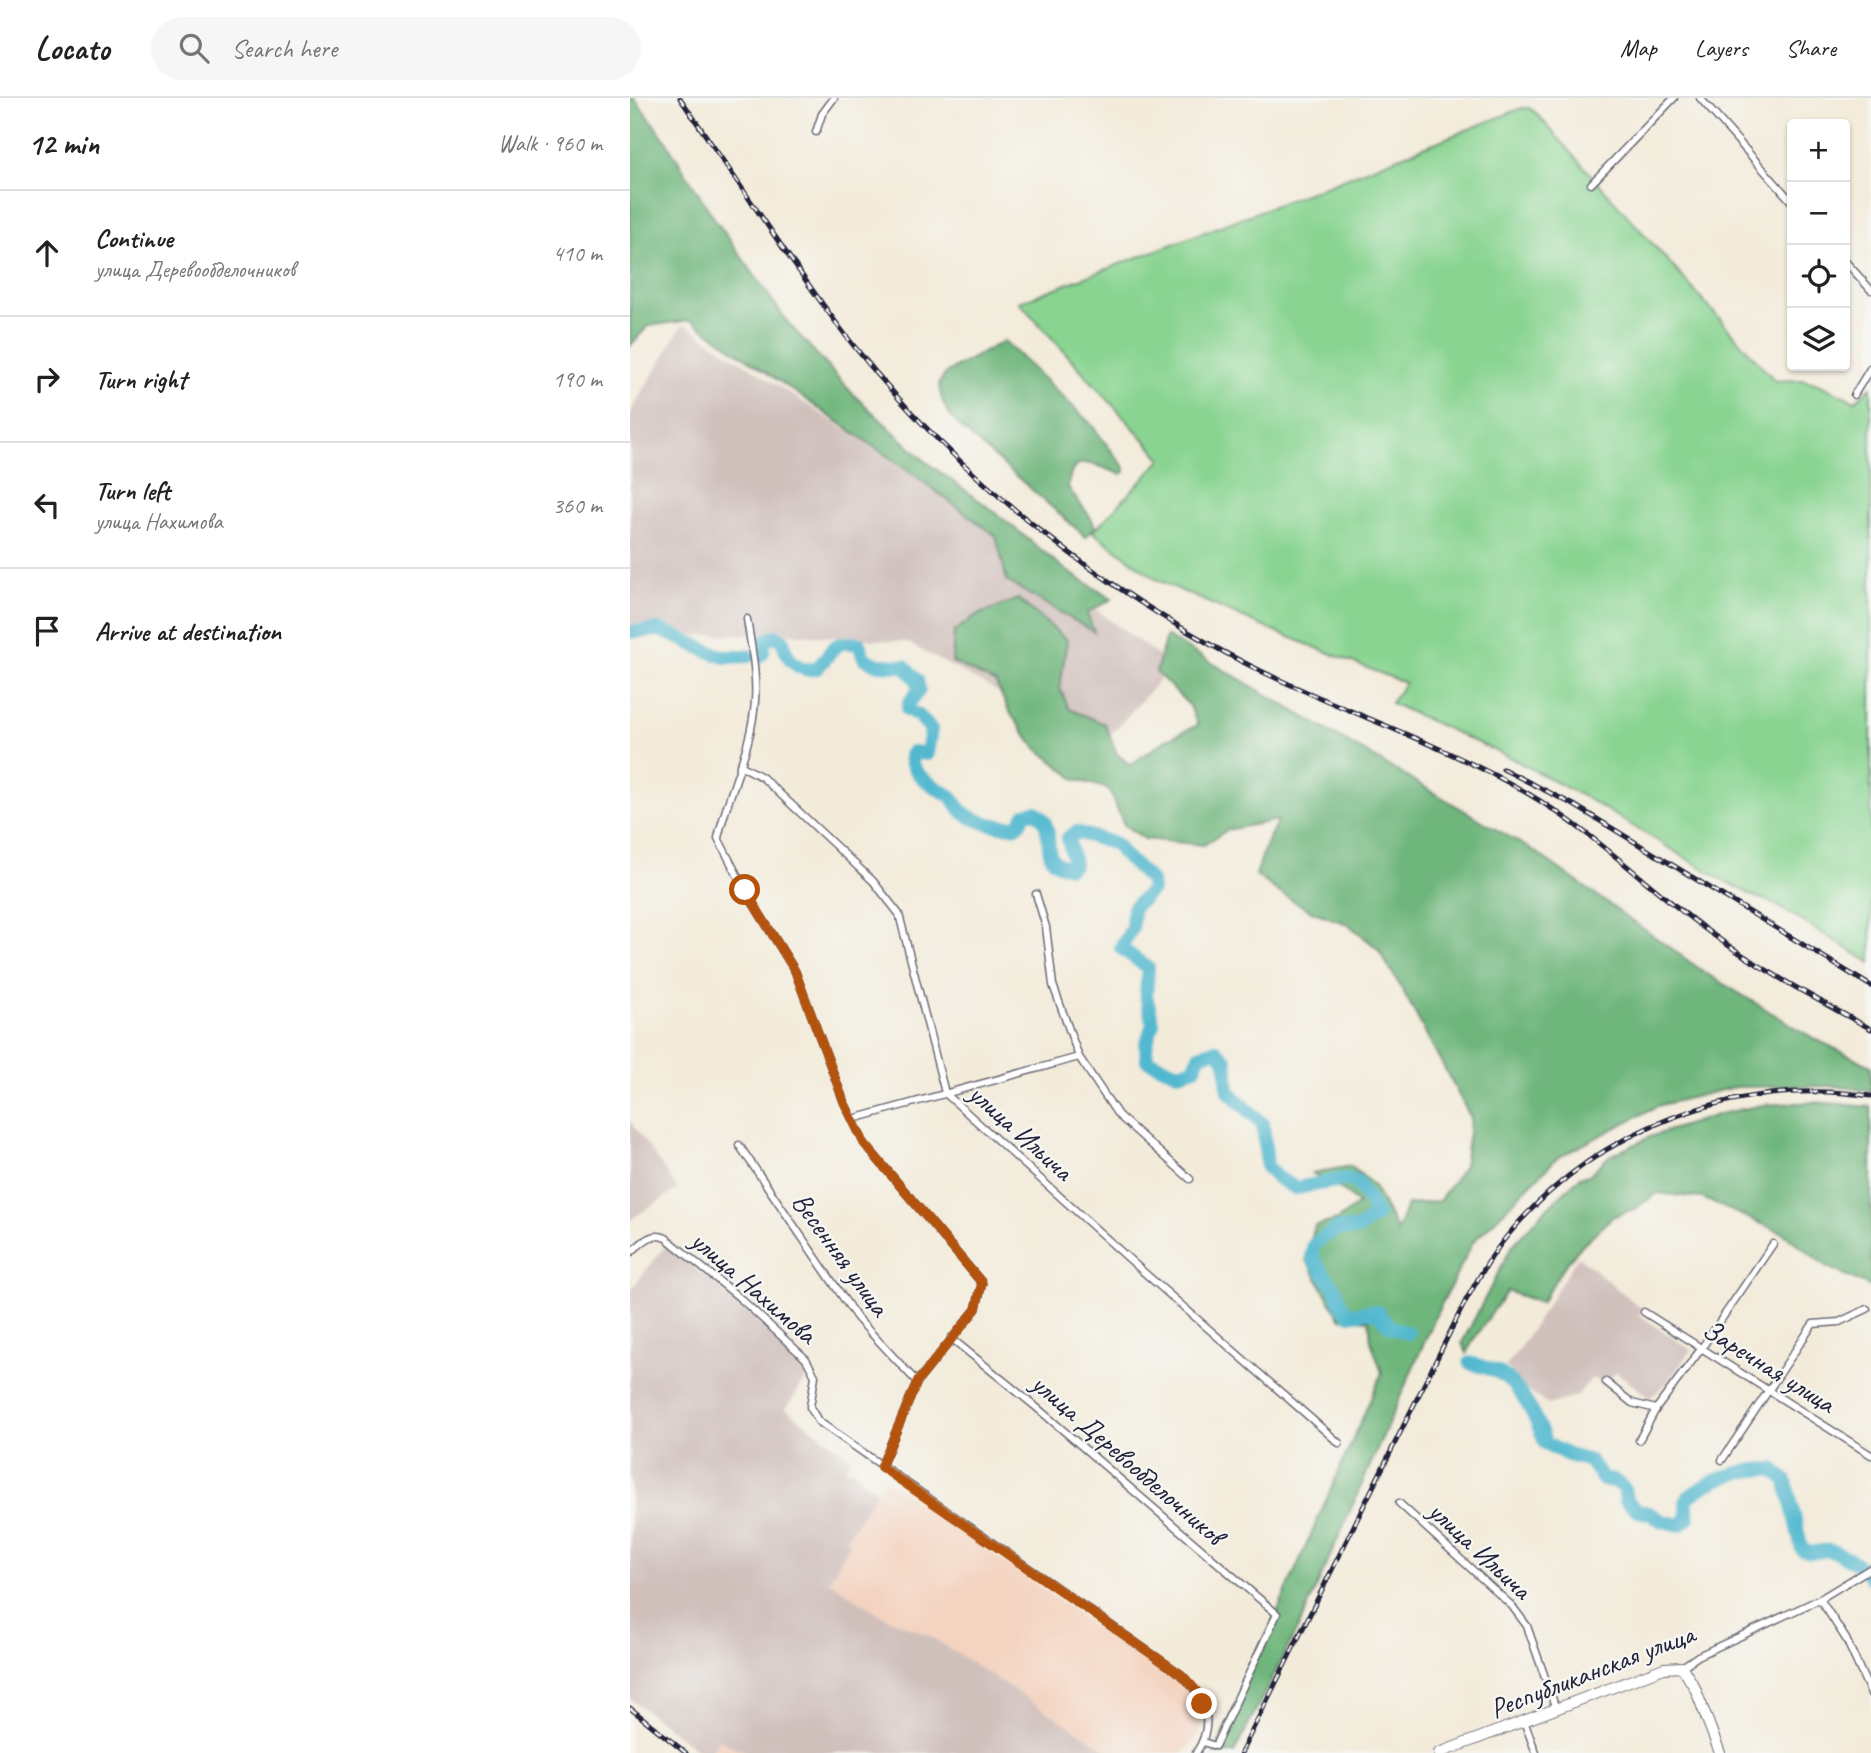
<!DOCTYPE html>
<meta charset="utf-8">
<style>
body{margin:0;font-family:Caveat,sans-serif;background:#f6f6f6;color:#222}
.controls{position:absolute;right:21px;top:21px;display:grid;overflow:hidden;border-radius:7px;box-shadow:0 2px 5px #0004}
.controls button{width:63px;height:63px;display:grid;place-items:center;padding:0;border:0;border-bottom:2px solid #e0e0e0;background:#fff;color:#222;font:35px sans-serif}
.stop{position:absolute;width:21px;height:21px;margin:-16px;border:5px solid #b45309;border-radius:50%;background:#fff}
.stop.end{background:#b45309;border-color:#fff;box-shadow:0 2px 7px #0008}
.list{margin:0;padding:0;list-style:none}
h2{display:flex;justify-content:space-between;align-items:center;height:91px;margin:0;padding:0 28px;font-size:30px}
h2 small{font-size:23px;font-weight:400;color:#767676}
.list li{display:grid;grid-template-columns:46px 1fr auto;gap:21px;align-items:center;box-sizing:border-box;height:126px;padding:0 28px;border-top:2px solid #e0e0e0}
.list b{display:block;font-size:26px;white-space:nowrap}
.list p{margin:0;font-size:23px;white-space:nowrap;color:#767676}
.list em{font-size:23px;font-style:normal;color:#767676}
.icon{flex:none;width:38px;height:38px;fill:none;stroke:currentColor;stroke-width:2;stroke-linecap:round;stroke-linejoin:round}
.map{position:relative;flex:none;width:1241px;height:1655px;overflow:hidden}
header{display:flex;align-items:center;gap:42px;box-sizing:border-box;height:98px;padding:0 35px;background:#fff;border-bottom:2px solid #e0e0e0}
header strong{font-size:33px}
nav{display:flex;gap:38px;margin-inline-start:auto;font-size:24px}
.search{width:490px;height:63px;background:#f6f6f6;display:flex;align-items:center;gap:18px;box-sizing:border-box;padding:0 24px;border-radius:38px;color:#767676;font-size:26px}
main{display:flex}
aside{flex:1;background:#fff}
.map>svg:first-child{display:block}
</style>
<header>
<strong>Locato</strong>
<div class="search"><svg class="icon" aria-label="search" viewBox="0 0 24 24"><circle cx="10" cy="10" r="6"/><path d="M15 15l6 6"/></svg>Search here</div>
<nav><a>Map</a><a>Layers</a><a>Share</a></nav>
</header>
<main>
<aside>
<h2>12 min<small>Walk · 960 m</small></h2>
<ul class="list">
<li><svg class="icon" aria-label="ahead" viewBox="0 0 24 24"><path d="M12 20V5M6 11l6-6 6 6"/></svg><div><b>Continue</b><p>улица Деревообделочников</p></div><em>410 m</em></li>
<li><svg class="icon" aria-label="right" viewBox="0 0 24 24"><path d="M7 20v-9h11M14 6l5 5-5 5"/></svg><div><b>Turn right</b></div><em>190 m</em></li>
<li><svg class="icon" aria-label="left" viewBox="0 0 24 24"><path d="M17 20v-9H6M10 6l-5 5 5 5"/></svg><div><b>Turn left</b><p>улица Нахимова</p></div><em>360 m</em></li>
<li><svg class="icon" aria-label="arrive" viewBox="0 0 24 24"><path d="M6 21V4h12l-3 4 3 4H6"/></svg><div><b>Arrive at destination</b></div></li>
</ul>
</aside>
<div class="map">
<svg width="1241" height="1655" viewBox="0 0 1241 1655">
<rect width="100%" height="100%" fill="#f6f6f2"/>
<filter id="ink" filterUnits="userSpaceOnUse"><feTurbulence type="fractalNoise" baseFrequency=".0143" numOctaves="2"/><feDisplacementMap in="SourceGraphic" scale="14" xChannelSelector="R" yChannelSelector="G"/><feConvolveMatrix kernelMatrix="1 2 1 2 8 2 1 2 1" color-interpolation-filters="sRGB"/></filter>
<filter id="wash" filterUnits="userSpaceOnUse"><feTurbulence type="fractalNoise" baseFrequency=".00686" numOctaves="4" result="noise"/><feDisplacementMap in="SourceGraphic" scale="28" xChannelSelector="R" yChannelSelector="G"/><feGaussianBlur stdDeviation="1.57" result="paint"/><feColorMatrix in="noise" values="0 0 0 0 0 0 0 0 0 0 0 0 0 0 0 0 0 1.4 0 .05"/><feComposite in="paint" operator="in"/></filter>
<g filter="url(#wash)">
<rect width="100%" height="100%" fill="#f3ebda"/>
<g fill="#f4d3c0">
<path d="M255 1381 560 1594 570 1633 554 1655H481L300 1538 251 1517 199 1483 221 1444 216 1441Z"/>
<path d="M88 1642 118 1655H80Z"/>
</g>
<g fill="#d0c0bc">
<path d="M55 227 276 371 542 568 470 649 276 544 151 535 0 539V315L51 229Z"/>
<path d="M0 1023 48 1091 0 1122Z"/>
<path d="M36 1147 105 1202 180 1274 156 1311 221 1360 215 1370 220 1373 222 1371 230 1377 228 1380 247 1393 217 1440 221 1444 199 1483 251 1517 300 1538 477 1652 474 1655H118L88 1642 80 1655H71L0 1600V1193Z"/>
<path d="M948 1158 1012 1211 1009 1217 1061 1252 1038 1284 1020 1300 986 1274 975 1288 962 1280 947 1298 918 1307 897 1292 876 1268 893 1245Z"/>
</g>
<path fill="#89d491" stroke="#567b66" stroke-width="2" d="M892 10H899L905 14 1145 283 1172 282 1186 285 1225 303 1241 289V865L1141 804 1123 798 1089 780 958 701 885 662 761 605 775 585 634 529 527 482 463 434 532 361 389 204 683 93Z"/>
<g fill="#6eb67b" stroke="#486c5b" stroke-width="2">
<path d="M0 0H4L32 37 84 120 159 226 222 295 295 363 361 411 437 473 482 501 457 515 464 534 377 483 366 438 276 371 61 222 18 228 0 248Z"/>
<path d="M374 243 460 325 495 370V374L491 376C467 369 442 350 438 389 446 404 460 413 465 429L456 439 331 330C319 319 310 303 309 285L317 274Z"/>
<path d="M388 501 437 542 430 590 439 611 475 626 487 656 500 667 537 641 568 627 560 608 526 574 536 538 907 755 1074 874 1185 941 1241 968V993L1203 988 1105 989 1027 1008 927 1060 843 1144 807 1215 672 1522 604 1655H585L752 1275 741 1243 739 1222 710 1220 676 1161 685 1128 707 1122 728 1106 714 1093 682 1075 721 1068 744 1088 767 1133 777 1107 809 1103 834 1068 841 1020 772 891 748 851 718 826 681 813 648 794 626 777 636 746 648 722 597 732 574 747 515 741 494 727 479 691 445 681 404 648 379 613 366 585 322 564 324 534 345 518Z"/>
<path d="M1184 1004 1241 1009V1189L1197 1169 1153 1135 1072 1100 1027 1095 1006 1110 982 1119 952 1147 932 1171 911 1205 877 1193 842 1244 837 1255 832 1245 882 1148 915 1112 950 1079 959 1077 978 1059 1022 1038 1090 1016 1132 1007Z"/>
</g>
<g fill="none" stroke-linecap="round" stroke-linejoin="round">
<g stroke="#51b8cf" stroke-width="14">
<path d="M0 534 31 532 85 556 95 559 118 558"/>
<path d="M129 558 133 555 134 543 145 538 153 542C155 560 169 576 187 570 205 552 201 541 229 546L234 560 248 567 274 568 287 582 289 592 279 605 278 612 288 617 301 631 297 656 283 654 280 659C284 679 301 686 317 696 325 700 328 711 335 716 350 725 372 730 388 728L395 716 405 714C408 716 411 718 413 721 425 739 408 766 440 769L444 766 438 740 446 734 486 746 491 754 521 783 522 792 503 810 502 830 491 850 518 870 516 898 523 925 516 948 517 962 548 975 565 970 569 957 586 952 596 962 598 993 633 1026 637 1069 646 1079 666 1090 716 1081 727 1084 747 1117 728 1131H707L684 1146 682 1156 685 1164 706 1192 711 1207 720 1217 740 1213 749 1215C755 1228 765 1231 778 1235"/>
<path d="M840 1265C850 1268 862 1271 871 1276 891 1288 908 1324 915 1345L938 1357 960 1363 973 1382 985 1383 994 1390 996 1402 1008 1413 1019 1415 1032 1423 1050 1427 1058 1420 1056 1401C1081 1380 1111 1371 1143 1371L1156 1383 1172 1452C1186 1458 1187 1451 1199 1453 1212 1455 1235 1469 1241 1480"/>
</g>
</g>
</g>
<g filter="url(#ink)">
<g fill="none" stroke-linecap="round" stroke-linejoin="round">
<defs>
<g id="minor">
<path d="M1070 0 1162 104"/>
<path d="M186 34 192 16 204 0"/>
<path d="M961 86 1044 0"/>
<path d="M1215 163 1241 192"/>
<path d="M1224 297 1241 269"/>
<path d="M117 521C121 548 127 576 125 603 122 650 98 695 88 740L115 792 165 873 214 1004 234 1045 352 1185 346 1211 287 1284 251 1369"/>
<path d="M110 667 132 679 243 783 269 816 315 995 517 1177 709 1345"/>
<path d="M406 796 416 829 423 887 449 959 488 1017 560 1081"/>
<path d="M223 1021 449 959"/>
<path d="M109 1047 227 1220 287 1284"/>
<path d="M0 1155C12 1145 21 1133 36 1140L111 1201 176 1261 185 1278 180 1309 188 1323 552 1577C575 1601 586 1625 566 1655"/>
<path d="M1014 1214 1241 1357"/>
<path d="M321 1240 406 1309 647 1516 585 1648 573 1644"/>
<path d="M976 1284 1002 1305 1026 1311"/>
<path d="M1009 1342 1026 1311 1071 1251 1143 1146"/>
<path d="M1092 1362 1183 1226 1209 1224 1237 1211"/>
<path d="M769 1405 882 1508 897 1528 926 1611"/>
<path d="M1190 1501 1216 1541 1241 1596"/>
<path d="M1052 1569 1068 1558 1190 1501 1241 1470"/>
<path d="M894 1623 906 1655"/>
</g>
<path id="primary" d="M809 1655 1034 1570 1052 1569 1065 1590 1090 1655"/>
</defs>
<use href="#minor" stroke="#6b6873" stroke-width="9"/>
<use href="#primary" stroke="#6b6873" stroke-width="12"/>
<use href="#minor" stroke="#fff" stroke-width="6"/>
<use href="#primary" stroke="#fff" stroke-width="10"/>
<defs>
<g id="rail">
<path d="M50 0C85 51 120 102 155 153 179 187 202 221 228 253 324 372 449 473 583 548 684 605 797 637 897 695 962 733 1016 787 1075 831 1128 870 1184 900 1241 931"/>
<path d="M873 671 944 707 1241 888"/>
<path d="M0 1610 56 1655"/>
<path d="M611 1655 835 1204C848 1181 861 1157 878 1137 967 1030 1104 978 1241 998"/>
</g>
</defs>
<use href="#rail" stroke="#22223b" stroke-width="5"/>
<use href="#rail" stroke="#f6f6f2" stroke-width="2.5" stroke-dasharray="8" stroke-linecap="butt"/>
</g>
</g>
<g fill="none" stroke-linecap="round" stroke-linejoin="round" filter="url(#ink)">
<path stroke="#b45309" stroke-width="9" d="M115 792 165 873 214 1004 234 1045 352 1185 346 1211 287 1284 251 1369 552 1577 566 1592 572 1606"/>
</g>
<g text-anchor="middle" dominant-baseline="central" stroke-width="5" stroke-linejoin="round" paint-order="stroke">
<g font-size="28" fill="#22223b" stroke="#f6f6f2">
<text transform="translate(391 1034) rotate(42)">улица Ильича</text>
<text transform="translate(211 1156) rotate(54)">Весенняя улица</text>
<text transform="translate(124 1189) rotate(41)">улица Нахимова</text>
<text transform="translate(1139 1268) rotate(32)">Заречная улица</text>
<text transform="translate(498 1361) rotate(41)">улица Деревообделочников</text>
<text transform="translate(850 1452) rotate(43)">улица Ильича</text>
<text transform="translate(962 1573) rotate(-21)">Республиканская улица</text>
</g>
</g>
</svg>
<div class="controls">
<button>+</button>
<button>−</button>
<button><svg class="icon" aria-label="locate" viewBox="0 0 24 24"><circle cx="12" cy="12" r="6"/><path d="M12 2v4M12 18v4M2 12h4M18 12h4"/></svg></button>
<button><svg class="icon" aria-label="layers" viewBox="0 0 24 24"><path d="M12 4l9 5-9 5-9-5zM3 14l9 5 9-5"/></svg></button>
</div>
<div class="stop" style="left:115px;top:792px"></div>
<div class="stop end" style="left:572px;top:1606px"></div>
</div>
</main>
